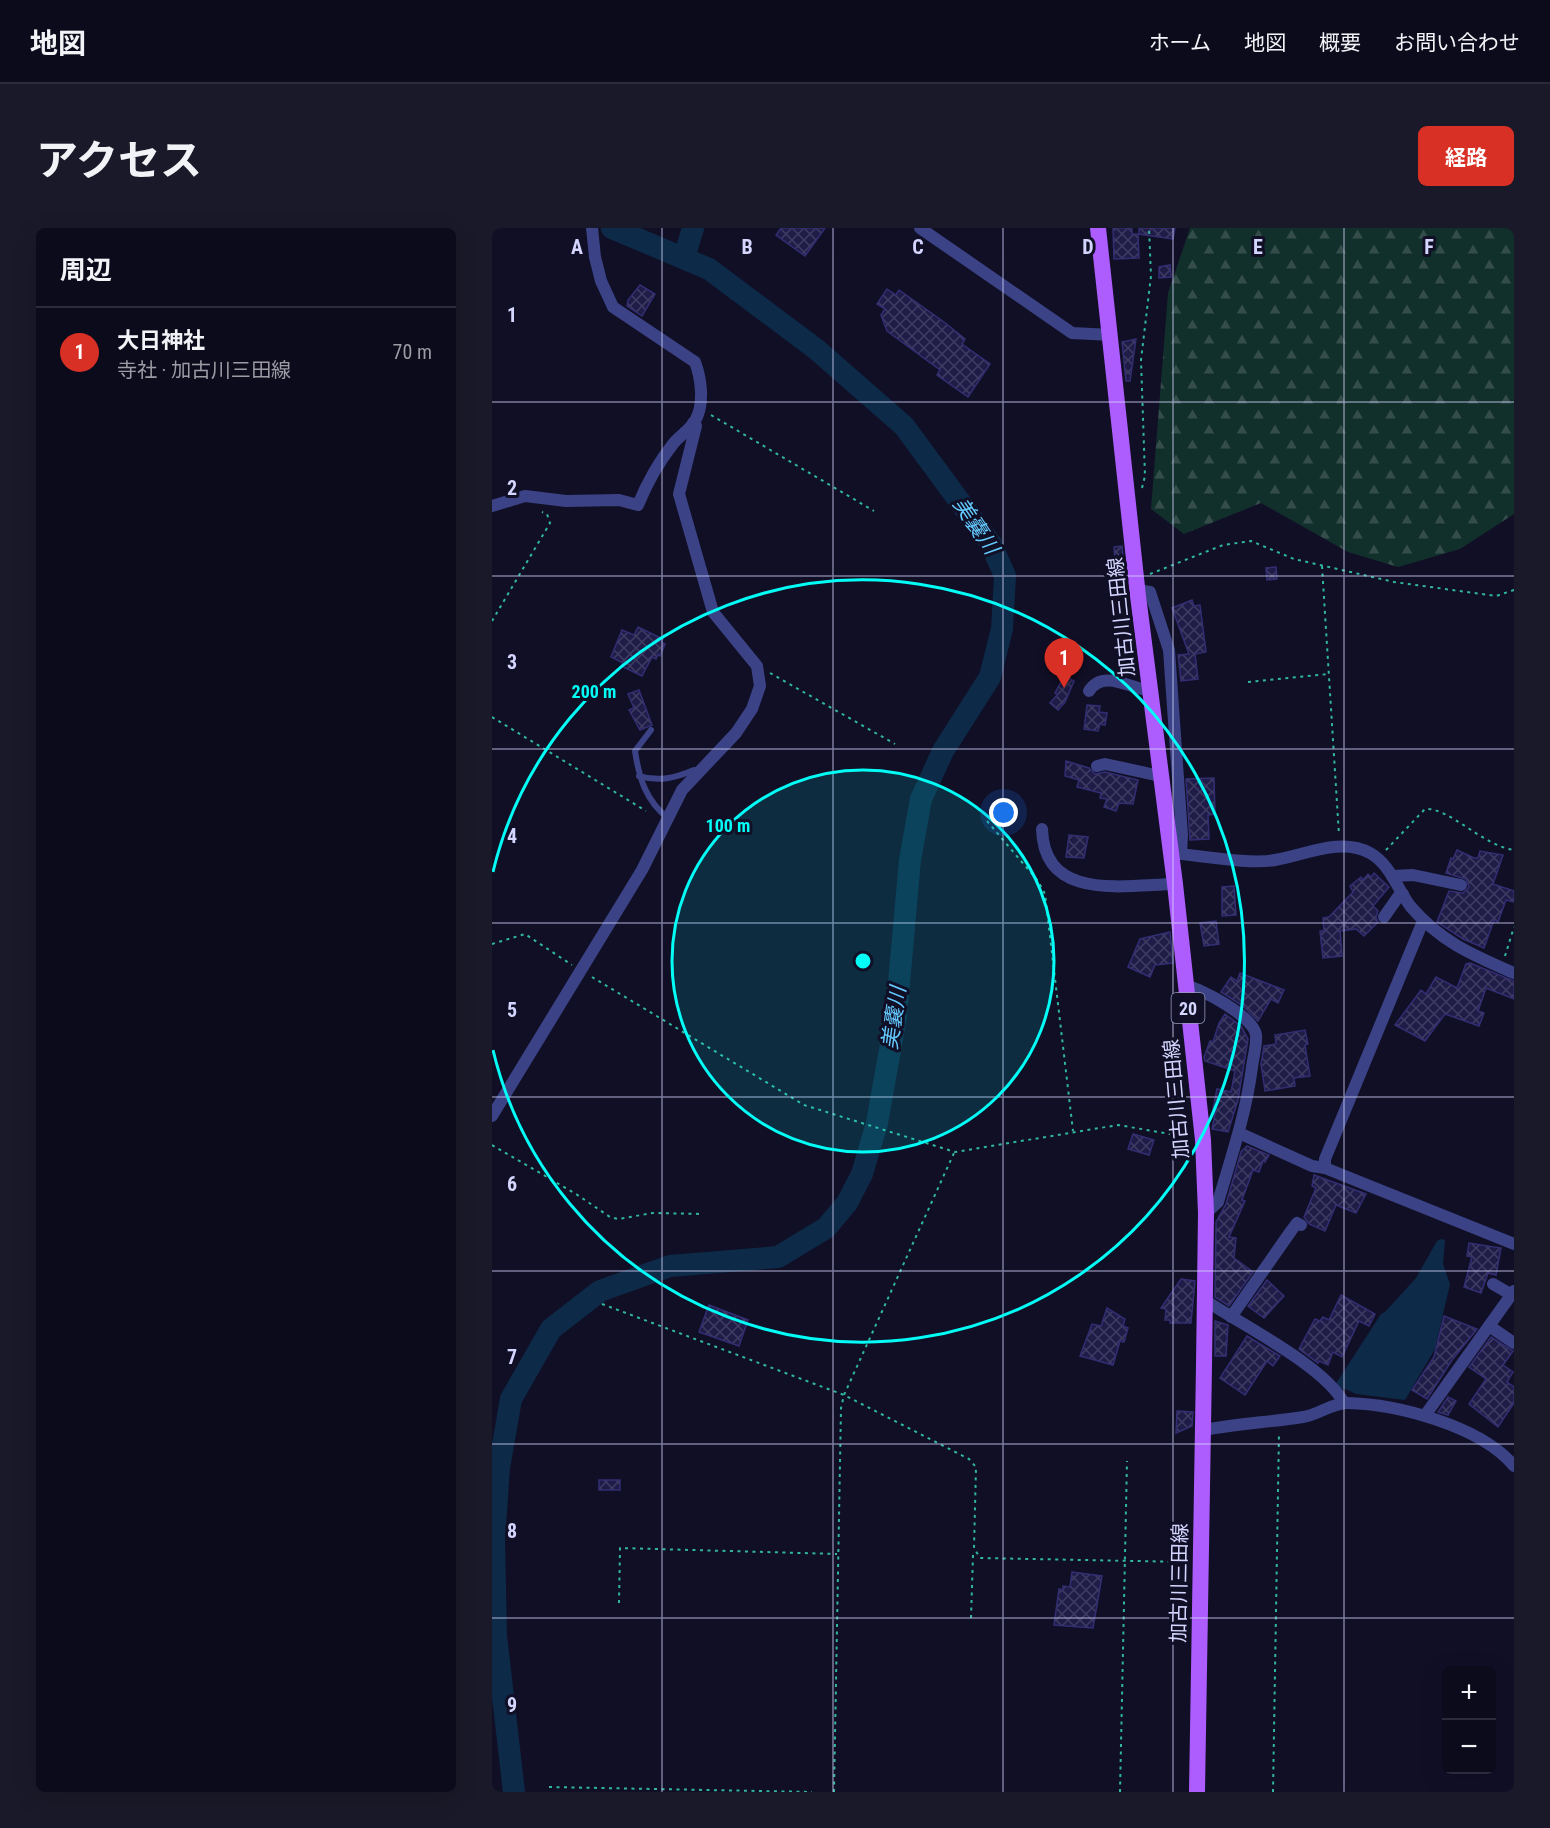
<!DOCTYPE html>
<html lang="ja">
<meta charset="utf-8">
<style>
body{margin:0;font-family:"Roboto Condensed","Noto Sans JP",sans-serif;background:#1a1929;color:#f1f3f6}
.controls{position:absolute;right:18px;bottom:18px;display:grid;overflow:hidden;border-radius:9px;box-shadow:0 6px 24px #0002}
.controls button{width:54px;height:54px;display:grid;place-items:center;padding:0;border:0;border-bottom:2px solid #2c2b3b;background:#0c0b1c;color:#f1f3f6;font:30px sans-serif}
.you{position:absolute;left:512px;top:585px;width:21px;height:21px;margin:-15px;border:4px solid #fff;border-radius:50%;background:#1a73e8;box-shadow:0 0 0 9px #1a73e833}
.badge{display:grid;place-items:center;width:39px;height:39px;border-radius:50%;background:#d93025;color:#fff;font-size:20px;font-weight:700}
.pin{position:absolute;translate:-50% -50px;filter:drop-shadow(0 2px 3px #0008)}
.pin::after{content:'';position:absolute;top:32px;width:21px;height:18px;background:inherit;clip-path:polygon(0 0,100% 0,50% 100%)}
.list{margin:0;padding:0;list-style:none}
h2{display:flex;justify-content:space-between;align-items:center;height:78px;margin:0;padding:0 24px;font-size:26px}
h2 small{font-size:20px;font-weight:400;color:#9a9ba3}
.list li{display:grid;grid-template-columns:39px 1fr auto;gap:18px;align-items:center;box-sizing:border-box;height:90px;padding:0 24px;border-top:2px solid #2c2b3b}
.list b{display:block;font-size:22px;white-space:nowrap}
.list p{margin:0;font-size:20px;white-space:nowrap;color:#9a9ba3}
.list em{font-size:20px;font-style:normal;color:#9a9ba3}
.map{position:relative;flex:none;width:1022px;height:1564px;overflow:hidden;border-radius:9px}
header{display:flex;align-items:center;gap:36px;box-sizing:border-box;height:84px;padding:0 30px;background:#0c0b1c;border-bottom:2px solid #2c2b3b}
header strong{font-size:28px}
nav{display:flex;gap:33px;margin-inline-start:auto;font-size:21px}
.intro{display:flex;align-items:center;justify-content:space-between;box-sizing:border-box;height:144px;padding:0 36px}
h1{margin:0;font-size:42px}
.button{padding:15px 27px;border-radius:9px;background:#d93025;color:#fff;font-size:21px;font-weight:700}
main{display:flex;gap:36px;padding:0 36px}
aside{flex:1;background:#0c0b1c;border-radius:9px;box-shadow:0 6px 24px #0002}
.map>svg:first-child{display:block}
</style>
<header>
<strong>地図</strong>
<nav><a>ホーム</a><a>地図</a><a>概要</a><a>お問い合わせ</a></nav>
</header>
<div class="intro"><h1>アクセス</h1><a class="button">経路</a></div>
<main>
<aside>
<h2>周辺<small></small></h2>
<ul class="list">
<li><span class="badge">1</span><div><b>大日神社</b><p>寺社 · 加古川三田線</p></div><em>70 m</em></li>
</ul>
</aside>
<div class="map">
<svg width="1022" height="1564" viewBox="0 0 1022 1564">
<defs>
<pattern id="forest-firs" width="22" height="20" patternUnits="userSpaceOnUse" patternTransform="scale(1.5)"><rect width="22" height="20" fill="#12302b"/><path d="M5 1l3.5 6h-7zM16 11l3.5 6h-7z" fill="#344d4b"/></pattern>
<pattern id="building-cross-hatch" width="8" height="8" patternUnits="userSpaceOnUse" patternTransform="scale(1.5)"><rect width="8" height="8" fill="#1f1c47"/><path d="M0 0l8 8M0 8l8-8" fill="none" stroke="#3f3c63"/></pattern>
</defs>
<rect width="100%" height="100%" fill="#100f26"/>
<path fill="url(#forest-firs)" d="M698 0H1022V286L968 321 906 339 856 324 769 275 692 306 659 281 676 65Z"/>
<path fill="#0d2a48" d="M949 1011 953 1012 951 1036 958 1056 943 1121 913 1172 864 1166 851 1160 849 1162 843 1157 889 1086 893 1084 924 1050 945 1013Z"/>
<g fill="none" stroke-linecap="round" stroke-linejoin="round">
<g stroke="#0d2a48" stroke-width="22">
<path d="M192 30 201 0"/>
<path d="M22 1564 4 1408 2 1312 7 1240 19 1171 59 1101 108 1063 178 1038 286 1029 334 1000 355 975 370 946 385 895 404 788 418 632 429 571 451 523 498 449 510 401 513 348 499 316 412 198 324 121 217 41 120 0"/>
</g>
</g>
<g fill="url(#building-cross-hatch)" stroke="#332e73" stroke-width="1.5">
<path d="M289 0H333L313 28 284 7Z"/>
<path d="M621 0H640V6H646L647 30 622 31Z"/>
<path d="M647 0H683L681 11 647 6Z"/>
<path d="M678 37 679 49 667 50V39Z"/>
<path d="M148 57 163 66 150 88 135 78 136 72Z"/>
<path d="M395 61 404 67 407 62 452 94 473 111 470 116 498 136 476 169 445 147 448 142 395 103 389 87 393 81 385 76Z"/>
<path d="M644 111 638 153H634L630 114Z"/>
<path d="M630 318 633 348 624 349 622 319Z"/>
<path d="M784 339 785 351 775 352 774 340Z"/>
<path d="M700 372 702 378 708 377 714 424 703 426 706 451 689 453 686 427 697 426 680 380Z"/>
<path d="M146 399 171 411 169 414 173 416 168 428 166 426 164 431 160 429 150 448 129 438 131 435 119 429 130 402 142 407Z"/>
<path d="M572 448 582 453 573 474 566 482 558 475 566 466 563 465Z"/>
<path d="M147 462 160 497 148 502 137 482 142 480 136 466Z"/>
<path d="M595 477 608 478 607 484 615 485 613 497 608 496 606 503 592 501Z"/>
<path d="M574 533 597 540 603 546 613 544 646 552 641 576 627 575 624 583 612 579 615 571 608 570 609 565 585 559 587 552 573 548Z"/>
<path d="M722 550 723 586 716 587 717 611 698 612 694 551Z"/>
<path d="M577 607 596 609 592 630 574 629Z"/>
<path d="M965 622 982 630H986L988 623 1011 627 1001 656 1022 663V674L1014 672 1006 694 1002 692 992 720 971 711 945 694 957 663 971 665 977 659 974 651 954 645 959 630 961 631Z"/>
<path d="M882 645 897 659 881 678 886 683 884 689 886 694 872 708 864 701 848 703 850 728 831 730 828 703H832L831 690 837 689 861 664 858 658 869 649 871 652 876 646 879 649Z"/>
<path d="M742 658 744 687 730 688V659Z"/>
<path d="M724 693 727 716 712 718 708 695Z"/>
<path d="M678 704 681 735 663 737 658 749 636 739 648 711Z"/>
<path d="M978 735 1022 753V771L994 760 986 783 992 785 987 798 953 786 933 813 903 797 929 762 934 766 944 749 965 760 974 736Z"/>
<path d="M748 745 792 762 786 775 779 771 766 793 751 778 729 764 739 749 745 753Z"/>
<path d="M733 786 749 798 756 811 746 872 736 904 720 901 724 881H721L725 861 739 864 743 843 713 833 712 829 718 813 721 814 727 795Z"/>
<path d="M813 802 816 816 813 817 818 848 802 850 803 858 773 863 769 836 772 818 784 816 783 807Z"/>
<path d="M641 906 662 912 657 927 636 921Z"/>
<path d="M755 918 777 927 773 934 771 933 767 944 761 942 750 972 753 973 737 1009 744 1010 742 1030 761 1044 737 1078 723 1069 724 994 734 976 749 924Z"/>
<path d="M822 947 874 966 864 985 844 977 833 1003 817 996 812 989 824 960 820 958Z"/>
<path d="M977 1015 1009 1020 1004 1047 996 1045 989 1065 972 1059 980 1029 975 1028Z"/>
<path d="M689 1051 703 1053 699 1095H678V1092H673L674 1081 669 1080Z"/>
<path d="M775 1052 792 1068 772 1090 756 1078Z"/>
<path d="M849 1067 883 1086 877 1098 867 1093 850 1129 841 1124 836 1137 827 1133 826 1135 807 1121 823 1091 828 1093 831 1089 837 1092Z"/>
<path d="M217 1077 256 1092 247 1118 207 1104Z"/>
<path d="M615 1080 633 1091 631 1098 636 1100 632 1114 628 1113 621 1137 588 1128 600 1096 609 1098Z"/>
<path d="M952 1088 985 1101 960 1132 935 1171 920 1162 942 1129Z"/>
<path d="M723 1093 736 1097 734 1128H723Z"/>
<path d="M755 1108 788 1128 781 1138 775 1133 753 1167 728 1150Z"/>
<path d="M999 1109 1021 1123 1011 1137 1021 1144 1015 1154 1022 1159V1175L1006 1199 977 1176 994 1151 977 1139Z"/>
<path d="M956 1169 964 1173 956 1187 946 1184Z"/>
<path d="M685 1183 701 1184 700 1198 684 1205Z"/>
<rect x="107" y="1252" width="21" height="10"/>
<path d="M580 1344 610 1348 601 1400 562 1397 567 1361 571 1362V1358L578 1359Z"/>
</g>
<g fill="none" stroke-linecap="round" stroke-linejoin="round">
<g stroke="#30b79e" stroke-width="2" stroke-dasharray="3 4.5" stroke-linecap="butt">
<path d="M219 187 382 283"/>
<path d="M650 260 653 248 649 132 659 48 657 0"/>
<path d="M830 338 847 607"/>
<path d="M658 346 731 317 759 313 802 331 902 354 1004 368 1022 362"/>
<path d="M0 393 58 295 55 286 50 284"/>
<path d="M278 445 403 516"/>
<path d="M756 454 837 446"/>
<path d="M0 489 154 583"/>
<path d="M495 593 546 653 553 666 581 903"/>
<path d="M894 622 933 581C957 579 991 618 1022 622"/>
<path d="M0 716 33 706 80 737"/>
<path d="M1013 728 1022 699"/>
<path d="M100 749 312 877 463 924 626 897 696 909"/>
<path d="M0 917 84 966 118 989 126 991 161 985 211 986"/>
<path d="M110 1076 352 1167 477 1231 484 1239 482 1320 488 1330 694 1334"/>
<path d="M127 1375 128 1320 345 1326"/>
<path d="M479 1390 481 1327 484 1326"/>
<path d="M57 1559 320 1564"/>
<path d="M342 1564 349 1180 352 1167 462 925"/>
<path d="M628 1564 635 1233"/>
<path d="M781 1564 787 1204"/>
</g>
<g stroke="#3b4285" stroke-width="6">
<path d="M159 502 143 523C147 550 154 573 176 590"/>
<path d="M147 548C167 554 183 550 202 542L206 544"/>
</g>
<g stroke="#3b4285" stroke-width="12">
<path d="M428 0 580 105 619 107"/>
<path d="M0 278 33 268 74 273 127 272 146 277C155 255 166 235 181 216 187 208 198 202 203 193 213 176 209 150 203 134L121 79 109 53 103 29 100 0"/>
<path d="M646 362 658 364 677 422 690 607 689 626"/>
<path d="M597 463C611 441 638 460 658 463"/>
<path d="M605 538 613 536 668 548"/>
<path d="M550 601C552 674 633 657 683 656"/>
<path d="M678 625C706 627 758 637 783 632 813 627 849 609 878 625 899 637 905 661 919 679 949 714 981 727 1022 745"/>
<path d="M900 648 921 647 969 657"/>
<path d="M892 689 906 669 911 666"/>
<path d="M694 758C711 761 762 789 764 807 765 817 761 830 760 839 754 886 739 930 726 974L714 985"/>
<path d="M0 888 150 642 190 562 244 505 260 481 268 458 265 438 221 384 187 266 204 198 201 195"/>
<path d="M747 905 820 938 833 940 1022 1016"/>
<path d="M833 940V931L929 698 934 695"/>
<path d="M1001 1056 1020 1067"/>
<path d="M713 1075 719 1076C754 1099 833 1139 852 1175"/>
<path d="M739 1089 799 1003 805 995 809 997"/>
<path d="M997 1098 1022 1115"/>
<path d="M934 1186 1022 1063"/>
<path d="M712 1202C745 1196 778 1194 811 1189 826 1187 840 1175 855 1175 905 1176 989 1198 1022 1238"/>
</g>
<path stroke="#ad5dfe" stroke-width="16" d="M606 0 646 368 683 656 711 912 714 985 712 1137 705 1564"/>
</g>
<path fill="none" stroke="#d5d6ff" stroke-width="1.5" stroke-opacity="0.55" d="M170 0V1564M341 0V1564M511 0V1564M681 0V1564M852 0V1564M0 174H1022M0 348H1022M0 521H1022M0 695H1022M0 869H1022M0 1043H1022M0 1216H1022M0 1390H1022"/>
<circle cx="371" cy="733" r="191" fill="#03fdf6" fill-opacity=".12"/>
<g fill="none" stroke="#03fdf6" stroke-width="3">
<circle cx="371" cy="733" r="191"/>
<path d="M1 644A381 381 0 1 1 1 822"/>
</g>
<g text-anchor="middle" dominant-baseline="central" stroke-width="6" stroke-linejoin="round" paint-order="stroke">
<rect fill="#100f26" stroke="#9a9abe" stroke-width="1.5" x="679.5" y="765" width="33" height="30" rx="4.5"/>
<g font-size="18" font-weight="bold" fill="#d5d6ff">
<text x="696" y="780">20</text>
</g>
<g font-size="20" fill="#d5d6ff" stroke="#100f26">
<text transform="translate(629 389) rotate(-96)">加古川三田線</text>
<text transform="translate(684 871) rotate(-95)">加古川三田線</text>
<text transform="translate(687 1355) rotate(-89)">加古川三田線</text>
</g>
<g font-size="21" font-style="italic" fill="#64cafe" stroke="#100f26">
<text transform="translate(484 298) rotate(56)">美嚢川</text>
<text transform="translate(402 790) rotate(-82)">美嚢川</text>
</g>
</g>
<g font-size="20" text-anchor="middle" font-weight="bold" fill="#d5d6ff" stroke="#100f26" stroke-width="6" stroke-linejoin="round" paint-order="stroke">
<text x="85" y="26">A</text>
<text x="255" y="26">B</text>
<text x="426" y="26">C</text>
<text x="596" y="26">D</text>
<text x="766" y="26">E</text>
<text x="937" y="26">F</text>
<text x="20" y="94">1</text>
<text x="20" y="267">2</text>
<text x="20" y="441">3</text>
<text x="20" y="615">4</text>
<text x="20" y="789">5</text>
<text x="20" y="963">6</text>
<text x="20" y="1136">7</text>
<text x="20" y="1310">8</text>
<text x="20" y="1484">9</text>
</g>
<circle cx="371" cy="733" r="9" fill="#03fdf6" stroke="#100f26" stroke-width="3"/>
<g font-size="18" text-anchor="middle" font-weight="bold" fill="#03fdf6" stroke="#100f26" stroke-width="6" stroke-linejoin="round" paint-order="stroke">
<text x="102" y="470">200 m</text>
<text x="236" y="604">100 m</text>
</g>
</svg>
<div class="controls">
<button>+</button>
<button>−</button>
</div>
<div class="you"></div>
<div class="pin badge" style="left:572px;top:460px">1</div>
</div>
</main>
